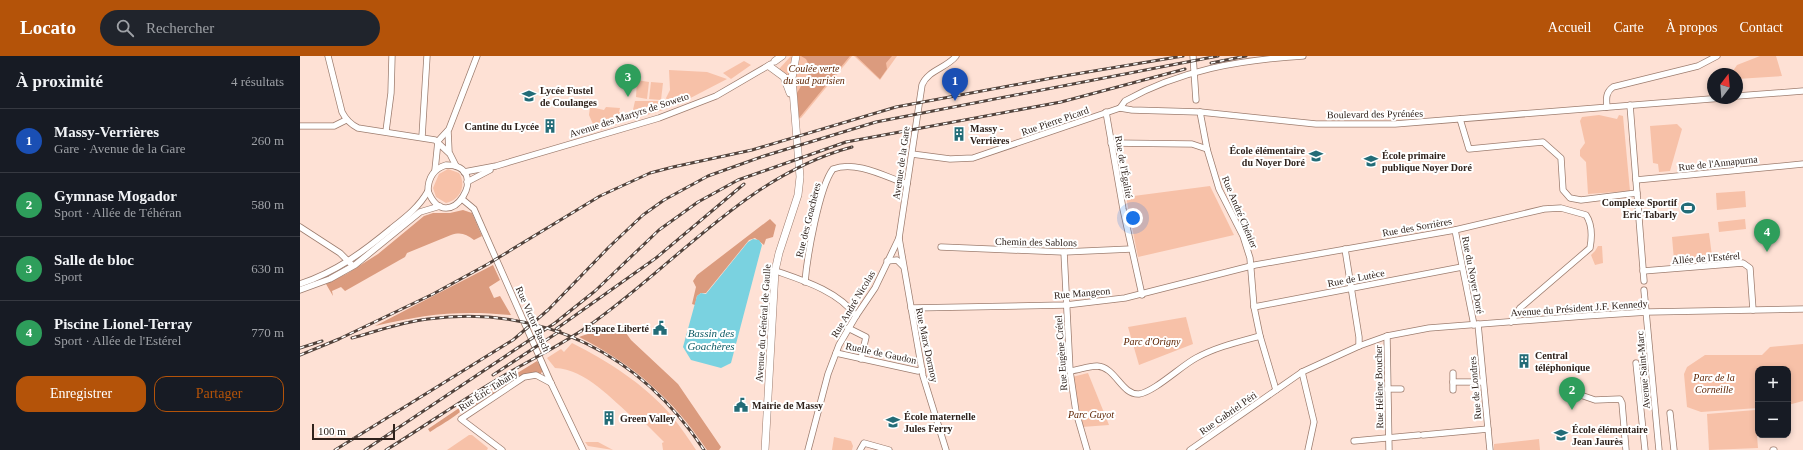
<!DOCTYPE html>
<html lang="fr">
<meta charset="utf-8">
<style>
body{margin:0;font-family:Georgia,serif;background:#20242c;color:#f1f3f6}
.controls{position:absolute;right:12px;bottom:12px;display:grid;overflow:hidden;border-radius:8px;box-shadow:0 2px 6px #0003}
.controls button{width:36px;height:36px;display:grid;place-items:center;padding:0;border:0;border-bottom:1px solid #363941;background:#171b24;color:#f1f3f6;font:20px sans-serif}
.compass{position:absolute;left:1407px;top:12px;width:36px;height:36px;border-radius:50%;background:#171b24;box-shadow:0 2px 6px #0003;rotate:16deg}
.scale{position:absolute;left:12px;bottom:10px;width:83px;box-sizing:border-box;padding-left:4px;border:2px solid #2f221c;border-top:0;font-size:11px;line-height:14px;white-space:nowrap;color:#2f221c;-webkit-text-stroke:3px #fff;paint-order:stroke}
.you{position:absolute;left:833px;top:162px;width:14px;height:14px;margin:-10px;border:3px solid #fff;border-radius:50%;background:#1a73e8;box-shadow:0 0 0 6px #1a73e833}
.badge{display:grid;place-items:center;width:26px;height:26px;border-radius:50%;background:#b45309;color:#fff;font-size:13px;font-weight:700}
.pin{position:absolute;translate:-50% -33px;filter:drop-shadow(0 1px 2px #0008)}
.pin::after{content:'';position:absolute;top:21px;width:14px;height:12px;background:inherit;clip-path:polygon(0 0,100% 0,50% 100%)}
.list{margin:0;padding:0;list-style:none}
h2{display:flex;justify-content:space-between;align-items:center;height:52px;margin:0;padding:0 16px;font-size:17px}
h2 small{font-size:13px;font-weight:400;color:#9ea1a6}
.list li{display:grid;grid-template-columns:26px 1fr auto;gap:12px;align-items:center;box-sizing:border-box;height:64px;padding:0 16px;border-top:1px solid #363941}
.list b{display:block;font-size:15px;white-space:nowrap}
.list p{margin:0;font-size:13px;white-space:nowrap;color:#9ea1a6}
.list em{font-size:13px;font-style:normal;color:#9ea1a6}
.actions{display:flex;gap:8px;padding:12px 16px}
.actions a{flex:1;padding:9px 0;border:1px solid #b45309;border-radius:12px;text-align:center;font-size:14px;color:#b45309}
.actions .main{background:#b45309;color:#fff}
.icon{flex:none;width:22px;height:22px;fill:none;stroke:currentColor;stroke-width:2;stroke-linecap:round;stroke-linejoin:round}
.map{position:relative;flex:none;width:1503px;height:394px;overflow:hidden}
header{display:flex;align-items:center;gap:24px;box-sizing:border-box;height:56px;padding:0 20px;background:#b45309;color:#fff}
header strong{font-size:19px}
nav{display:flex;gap:22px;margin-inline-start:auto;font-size:14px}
.search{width:280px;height:36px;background:#20242c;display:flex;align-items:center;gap:10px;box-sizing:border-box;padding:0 14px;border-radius:22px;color:#9ea1a6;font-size:15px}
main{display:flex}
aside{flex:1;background:#171b24}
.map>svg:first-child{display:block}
</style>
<header>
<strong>Locato</strong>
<div class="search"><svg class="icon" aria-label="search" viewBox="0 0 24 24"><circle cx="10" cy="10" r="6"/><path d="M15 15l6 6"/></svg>Rechercher</div>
<nav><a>Accueil</a><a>Carte</a><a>À propos</a><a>Contact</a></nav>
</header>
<main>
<aside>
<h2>À proximité<small>4 résultats</small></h2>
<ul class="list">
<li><span class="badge" style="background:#1a4fb4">1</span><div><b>Massy-Verrières</b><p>Gare · Avenue de la Gare</p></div><em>260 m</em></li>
<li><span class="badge" style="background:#2e9e5b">2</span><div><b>Gymnase Mogador</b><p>Sport · Allée de Téhéran</p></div><em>580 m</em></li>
<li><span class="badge" style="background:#2e9e5b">3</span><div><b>Salle de bloc</b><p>Sport</p></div><em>630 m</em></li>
<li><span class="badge" style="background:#2e9e5b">4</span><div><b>Piscine Lionel-Terray</b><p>Sport · Allée de l'Estérel</p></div><em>770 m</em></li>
</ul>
<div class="actions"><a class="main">Enregistrer</a><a>Partager</a></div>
</aside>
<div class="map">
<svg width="1503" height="394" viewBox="0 0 1503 394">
<rect width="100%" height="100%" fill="#fee1d5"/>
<g fill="#f7c1a8">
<path d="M491 0 493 3 489 25 479 13Z"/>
<path d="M499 0H552L501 62 498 63 494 24Z"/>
<path d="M554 0H597L580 24Z"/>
<path d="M1460 0H1476L1482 20 1437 23V18H1431L1437 9Z"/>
<path d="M444 5 451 9 431 23 423 17Z"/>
<path d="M369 14 407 16 427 23 377 49 368 46 366 42 370 34Z"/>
<path d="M337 24 349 26 347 43 336 41Z"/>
<path d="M351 26 363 27 361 44 349 43Z"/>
<path d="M335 45H363V54L296 75 289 59 290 51 304 54 306 51 320 52 319 56 332 58Z"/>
<path d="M1299 59 1317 63 1319 59 1323 60 1330 135 1288 138 1286 106 1280 100V94L1285 87 1280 65 1282 61Z"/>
<path d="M1377 68 1382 73 1370 115 1359 116 1358 108 1353 107 1350 70Z"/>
<path d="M148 113 159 117C167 129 160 144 146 147L136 141 133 132 139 118Z"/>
<path d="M910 130 934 179 838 201 826 141Z"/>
<path d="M1445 135 1446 151 1417 154 1416 137Z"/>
<path d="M1445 163 1446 173 1419 176 1418 166Z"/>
<path d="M1409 177 1412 200 1374 204 1372 181Z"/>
<path d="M1298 190H1302L1303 207 1295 209 1291 199 1295 195Z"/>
<path d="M886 261 893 288 839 309 828 271Z"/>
<path d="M272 287C308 305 344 328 371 359 380 370 388 382 396 394H363L362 387 364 386 338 360 335 363C312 344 286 313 255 312L247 302 261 293 264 296Z"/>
<path d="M1503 288V345L1488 349V313H1458V352L1401 356 1387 351 1384 318 1387 311 1405 299H1462L1470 291Z"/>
<path d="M788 317 809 369 782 371 772 321Z"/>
<path d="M1455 354 1458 392 1409 394 1407 358Z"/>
<path d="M169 379H172L188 392 187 394H147Z"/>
<path d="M534 381 551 385 553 390 552 394H532Z"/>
<path d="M1239 383 1240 394H1194V388Z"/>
<path d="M285 386H298L313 394 288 390Z"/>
</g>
<g fill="#db9b7e">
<path d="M501 0H550L499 62 497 37 511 13 506 3Z"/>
<path d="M556 0H592L586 7 587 13 580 23Z"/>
<path d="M163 154 172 157 182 180 174 184C166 178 161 176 151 179L107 197 105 201 45 235 41 231 32 235 33 240 26 228 48 217 78 198 124 160 133 157H150Z"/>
<path d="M470 163 476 169 473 181 466 183 464 189 455 182 449 184 406 237H401L397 240 395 249 392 248 396 231 393 225 397 219Z"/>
<path d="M193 209 200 224 189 231 194 242 200 240 211 259C159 254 125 258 75 270Z"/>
<path d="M318 268 325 270 326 277 331 284 378 328 421 391 419 394H407C373 343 334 309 279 281 292 276 305 275 318 268Z"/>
<path d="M237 305 243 314 240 319 231 317 222 320 176 349 173 344Z"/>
<path d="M168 346C164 357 140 369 130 376L128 373Z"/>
</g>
<path fill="#7ad2e0" d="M453 183 459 184 462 189 431 307 421 312 391 304 383 291 397 240 401 237 406 238 448 186Z"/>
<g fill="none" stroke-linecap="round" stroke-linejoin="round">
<defs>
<g id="minor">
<path d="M28 0 42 56C46 64 50 68 58 72L135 84 150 98 156 110"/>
<path d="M893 0 896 44"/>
<path d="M1437 40 1503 35"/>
<path d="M1330 49 1344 225"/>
<path d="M1307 51C1306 42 1306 36 1313 31L1398 10 1417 0"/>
<path d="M820 52 832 54 900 56 1016 68H1095L1423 42"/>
<path d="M806 56 823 153 842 239"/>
<path d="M900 56 907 93 919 133 943 180 950 202 954 251 960 280 976 334"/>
<path d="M1160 63 1169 93 1243 86 1261 102 1263 134 1270 142 1281 144 1337 137"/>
<path d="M0 70H34L46 64"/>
<path d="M86 75 91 37 92 0"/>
<path d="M148 75 149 96"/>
<path d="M122 81 127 0"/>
<path d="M138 85 149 73 177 0"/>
<path d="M811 87 892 88 907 93"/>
<path d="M612 98 650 103 673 102 820 52 825 45C880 14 940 4 1003 0"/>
<path d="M146 109C195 109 148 185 128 135 128 123 133 113 146 109Z"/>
<path d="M135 114 138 85"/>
<path d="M164 116 196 110 359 62 416 40 471 8"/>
<path d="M1336 124 1503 108"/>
<path d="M167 126 190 114"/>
<path d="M162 143 174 153 251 327 283 394"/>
<path d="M0 171 40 197 51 208"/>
<path d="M1155 174 1174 269"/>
<path d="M599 182 623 320 646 394"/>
<path d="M641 191 764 196 831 193"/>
<path d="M1045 193 1059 281V290"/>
<path d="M764 196 770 315 776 356 787 394"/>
<path d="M587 205 597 204 603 210"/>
<path d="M1343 215 1443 207 1450 212 1453 254"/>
<path d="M479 216C505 225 539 236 556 260"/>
<path d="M505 226C507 202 519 131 533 113 556 104 586 121 607 128"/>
<path d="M0 228C36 216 63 196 92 172 106 161 119 151 128 135"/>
<path d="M0 234 30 223 55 209 120 156 140 150"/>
<path d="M1344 234 1359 394"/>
<path d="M954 251 1162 211"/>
<path d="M611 252 766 249 825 242 955 209 1155 174 1244 153 1261 152 1286 159C1292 168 1292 181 1290 192L1220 252 1211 266"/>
<path d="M1178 268 1190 394"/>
<path d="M548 272 566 281 561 303"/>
<path d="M1087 280 1089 394"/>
<path d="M536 297 618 315 622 313"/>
<path d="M1336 307 1345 394"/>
<path d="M770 315C779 314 788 310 797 310 816 311 821 339 839 338 854 336 881 310 896 302 916 291 938 286 960 280"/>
<path d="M1002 316 1014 366 1008 394"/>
<path d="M1153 326H1183"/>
<path d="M1087 333H1101"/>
<path d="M1153 334V317"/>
<path d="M1266 334 1295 344 1320 343 1322 347 1326 394"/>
<path d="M1370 357 1374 394"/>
<path d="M1123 379 1188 373"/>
<path d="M1054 385 1119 379"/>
<path d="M202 394 161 363 224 321 236 319 251 327"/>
<path d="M508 394 528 318 539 289 556 260 575 232 599 182 622 29C628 14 647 12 656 0"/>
<path d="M560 394 564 387 589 394"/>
<path d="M890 394 1002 316 1059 290 1087 280 1129 272 1285 260 1348 256 1503 253"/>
<path d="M1473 394H1474"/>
</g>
<g id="major">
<path d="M475 5 482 0"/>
<path d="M469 10 484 21 490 37"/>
<path d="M465 394 475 215 479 197 498 139 500 121 492 22 496 0"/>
</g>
</defs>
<use href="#minor" stroke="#9d7d6f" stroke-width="7"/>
<use href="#major" stroke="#9d7d6f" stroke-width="8"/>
<use href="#minor" stroke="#fff" stroke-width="5.5"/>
<use href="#major" stroke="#fff" stroke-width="7"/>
<defs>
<g id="rail">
<path d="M911 7 946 0"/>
<path d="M256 273 356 202 444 128"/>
<path d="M52 282C77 275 102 266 128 263 243 248 341 299 404 394"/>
<path d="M0 292 22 285"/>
<path d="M0 299 39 283 133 238 188 208 300 140 350 117 373 111 452 94 596 51 752 22 883 0"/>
<path d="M193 319 260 275"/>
<path d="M35 394 213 284 248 254 309 191 343 159 364 144 408 120 464 100 576 66 918 0"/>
<path d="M65 394 255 267 295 235 359 174 398 146 438 124 546 86 761 46 885 13"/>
<path d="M86 394C125 370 163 343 203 320 233 302 266 287 294 266 379 205 448 119 552 91"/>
</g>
</defs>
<use href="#rail" stroke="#51423b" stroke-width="3"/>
<use href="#rail" stroke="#fff" stroke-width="1.5" stroke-dasharray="4.5" stroke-linecap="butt"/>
</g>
<defs>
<symbol id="school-bare" viewBox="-9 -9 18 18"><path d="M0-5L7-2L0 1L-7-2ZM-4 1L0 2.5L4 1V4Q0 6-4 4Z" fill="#236c77" stroke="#fff" stroke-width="2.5" paint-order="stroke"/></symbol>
<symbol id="building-bare" viewBox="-9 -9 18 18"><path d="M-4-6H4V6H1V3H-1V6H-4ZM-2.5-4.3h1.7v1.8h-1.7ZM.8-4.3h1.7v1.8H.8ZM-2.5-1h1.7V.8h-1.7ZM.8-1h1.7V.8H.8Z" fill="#236c77" stroke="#fff" stroke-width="2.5" paint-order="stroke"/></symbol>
<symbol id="stadium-bare" viewBox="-9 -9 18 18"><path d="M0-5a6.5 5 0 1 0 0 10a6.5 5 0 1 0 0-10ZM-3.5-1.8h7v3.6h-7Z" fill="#236c77" stroke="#fff" stroke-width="2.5" paint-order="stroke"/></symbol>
<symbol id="civic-bare" viewBox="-9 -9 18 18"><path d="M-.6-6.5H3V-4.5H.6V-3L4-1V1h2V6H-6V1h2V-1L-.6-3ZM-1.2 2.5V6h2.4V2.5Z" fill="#236c77" stroke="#fff" stroke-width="2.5" paint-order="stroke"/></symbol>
</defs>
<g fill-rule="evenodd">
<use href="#school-bare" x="219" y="30" width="20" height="20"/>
<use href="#building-bare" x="240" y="60" width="20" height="20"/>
<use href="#building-bare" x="649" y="68" width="20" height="20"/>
<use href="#school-bare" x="1006" y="90" width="20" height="20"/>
<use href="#school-bare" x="1061" y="95" width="20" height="20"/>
<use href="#stadium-bare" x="1378" y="142" width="20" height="20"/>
<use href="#civic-bare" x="350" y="262" width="20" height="20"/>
<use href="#building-bare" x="1214" y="295" width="20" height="20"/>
<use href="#civic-bare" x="431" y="339" width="20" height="20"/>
<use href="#building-bare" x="299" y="352" width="20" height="20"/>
<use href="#school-bare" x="583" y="356" width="20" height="20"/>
<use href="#school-bare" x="1251" y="369" width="20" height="20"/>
</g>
<g text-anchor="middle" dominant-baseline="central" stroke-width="4" stroke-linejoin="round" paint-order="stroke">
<g font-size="10" font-style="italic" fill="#5e2504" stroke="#fff">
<text x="514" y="12">Coulée verte<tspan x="514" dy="12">du sud parisien</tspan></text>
<text x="852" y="285">Parc d'Origny</text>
<text x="1414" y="321">Parc de la<tspan x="1414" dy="12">Corneille</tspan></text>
<text x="791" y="358">Parc Guyot</text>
</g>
<g font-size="10" font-weight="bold" fill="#2f221c" stroke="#fff" text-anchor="start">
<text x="240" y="34">Lycée Fustel<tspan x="240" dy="12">de Coulanges</tspan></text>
<text x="239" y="70" text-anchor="end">Cantine du Lycée</text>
<text x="670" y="72">Massy -<tspan x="670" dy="12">Verrières</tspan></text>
<text x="1005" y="94" text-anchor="end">École élémentaire<tspan x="1005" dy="12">du Noyer Doré</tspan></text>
<text x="1082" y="99">École primaire<tspan x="1082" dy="12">publique Noyer Doré</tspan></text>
<text x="1377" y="146" text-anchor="end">Complexe Sportif<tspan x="1377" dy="12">Eric Tabarly</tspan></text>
<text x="349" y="272" text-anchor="end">Espace Liberté</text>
<text x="1235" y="299">Central<tspan x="1235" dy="12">téléphonique</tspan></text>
<text x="452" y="349">Mairie de Massy</text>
<text x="604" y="360">École maternelle<tspan x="604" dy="12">Jules Ferry</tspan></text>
<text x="320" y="362">Green Valley</text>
<text x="1272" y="373">École élémentaire<tspan x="1272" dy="12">Jean Jaurès</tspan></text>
</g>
<g font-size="10" fill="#2f221c" stroke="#fff">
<text transform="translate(1075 58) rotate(-1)">Boulevard des Pyrénées</text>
<text transform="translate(329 59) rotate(-18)">Avenue des Martyrs de Soweto</text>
<text transform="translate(755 65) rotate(-19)">Rue Pierre Picard</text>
<text transform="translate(601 107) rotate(-82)">Avenue de la Gare</text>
<text transform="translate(1418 107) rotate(-6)">Rue de l'Annapurna</text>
<text transform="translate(824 111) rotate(80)">Rue de l'Égalité</text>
<text transform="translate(940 156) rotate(67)">Rue André Chénier</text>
<text transform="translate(508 164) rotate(-76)">Rue des Goachères</text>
<text transform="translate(1117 171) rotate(-10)">Rue des Sorrières</text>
<text transform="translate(736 186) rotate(1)">Chemin des Sablons</text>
<text transform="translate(1406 202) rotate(-4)">Allée de l'Estérel</text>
<text transform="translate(1173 219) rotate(79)">Rue du Noyer Doré</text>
<text transform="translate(1056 222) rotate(-11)">Rue de Lutèce</text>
<text transform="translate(782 237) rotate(-5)">Rue Mangeon</text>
<text transform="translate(553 248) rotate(-59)">Rue André Nicolas</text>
<text transform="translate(1279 252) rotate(-4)">Avenue du Président J.F. Kennedy</text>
<text transform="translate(233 263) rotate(66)">Rue Victor Basch</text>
<text transform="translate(463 267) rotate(-86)">Avenue du Général de Gaulle</text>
<text transform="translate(627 289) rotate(78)">Rue Marx Dormoy</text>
<text transform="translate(581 297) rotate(12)">Ruelle de Gaudon</text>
<text transform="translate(761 297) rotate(-94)">Rue Eugène Crétel</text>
<text transform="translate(1343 314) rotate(-95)">Avenue Saint-Marc</text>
<text transform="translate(1079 331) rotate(-91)">Rue Hélène Boucher</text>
<text transform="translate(1175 332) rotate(-95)">Rue de Londres</text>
<text transform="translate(188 334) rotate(-33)">Rue Éric Tabarly</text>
<text transform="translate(928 357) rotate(-35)">Rue Gabriel Péri</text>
</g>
<g font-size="11" font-style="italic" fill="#0d5a64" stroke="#fff">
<text x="411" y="277">Bassin des<tspan x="411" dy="13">Goachères</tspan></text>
</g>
</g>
</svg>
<div class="controls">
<button>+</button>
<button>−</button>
</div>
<svg class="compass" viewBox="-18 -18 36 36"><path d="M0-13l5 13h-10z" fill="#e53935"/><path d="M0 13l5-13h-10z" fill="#9ea1a6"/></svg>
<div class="scale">100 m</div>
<div class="you"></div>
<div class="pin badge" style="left:655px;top:45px;background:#1a4fb4">1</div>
<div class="pin badge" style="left:1272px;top:354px;background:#2e9e5b">2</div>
<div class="pin badge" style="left:328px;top:41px;background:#2e9e5b">3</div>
<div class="pin badge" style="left:1467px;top:196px;background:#2e9e5b">4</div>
</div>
</main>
